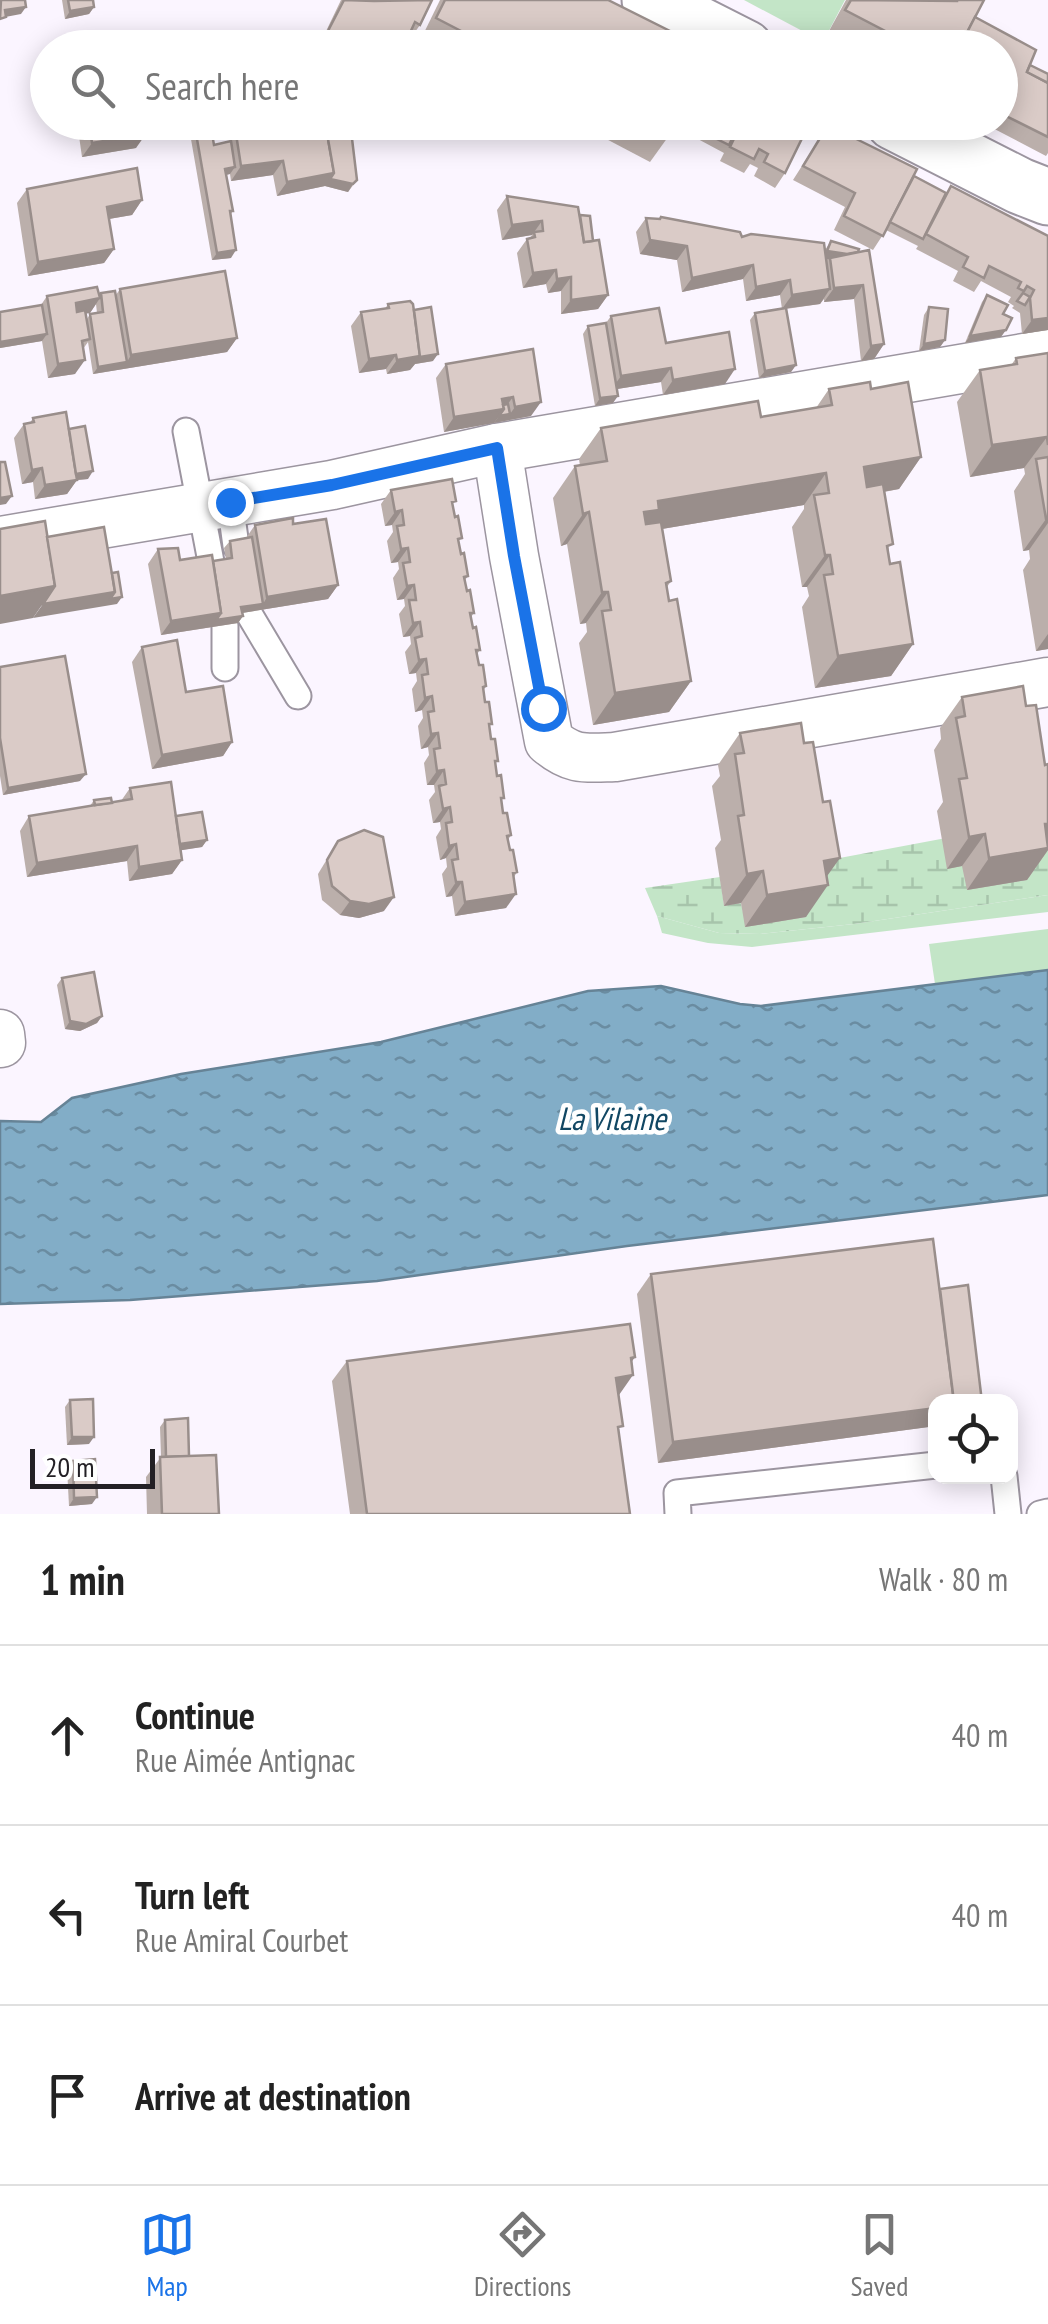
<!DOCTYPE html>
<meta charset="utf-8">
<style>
body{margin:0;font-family:"PT Sans Narrow",sans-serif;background:#f6f6f6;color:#222}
.controls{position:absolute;right:30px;bottom:30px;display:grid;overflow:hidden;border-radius:20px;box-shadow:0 5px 25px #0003}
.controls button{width:90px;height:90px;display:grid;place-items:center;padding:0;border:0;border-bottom:2px solid #e0e0e0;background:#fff;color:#222;font:50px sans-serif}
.scale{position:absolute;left:30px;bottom:25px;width:125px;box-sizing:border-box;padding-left:10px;border:5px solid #232025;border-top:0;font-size:28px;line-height:35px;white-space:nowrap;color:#232025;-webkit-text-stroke:8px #fff;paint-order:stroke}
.stop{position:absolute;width:30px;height:30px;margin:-22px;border:8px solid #1a73e8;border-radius:50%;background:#fff}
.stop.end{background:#1a73e8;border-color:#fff;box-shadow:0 2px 10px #0008}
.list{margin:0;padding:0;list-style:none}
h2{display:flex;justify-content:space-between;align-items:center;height:130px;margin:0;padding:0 40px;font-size:42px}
h2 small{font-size:32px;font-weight:400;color:#767676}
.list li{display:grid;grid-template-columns:65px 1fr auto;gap:30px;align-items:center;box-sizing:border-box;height:180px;padding:0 40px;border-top:2px solid #e0e0e0}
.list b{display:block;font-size:38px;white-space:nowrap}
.list p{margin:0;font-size:32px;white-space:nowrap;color:#767676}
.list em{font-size:32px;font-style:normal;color:#767676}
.icon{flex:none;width:55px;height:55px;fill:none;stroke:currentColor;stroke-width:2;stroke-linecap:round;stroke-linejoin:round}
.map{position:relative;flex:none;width:1048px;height:1514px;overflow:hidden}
.search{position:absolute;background:#fff;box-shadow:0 5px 25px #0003;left:30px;right:30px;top:30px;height:110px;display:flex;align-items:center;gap:25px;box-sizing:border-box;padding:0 35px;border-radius:55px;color:#767676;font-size:38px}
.sheet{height:670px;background:#fff}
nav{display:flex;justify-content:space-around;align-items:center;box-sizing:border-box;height:140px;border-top:2px solid #e0e0e0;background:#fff;font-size:28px;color:#767676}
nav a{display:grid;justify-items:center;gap:5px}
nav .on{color:#1a73e8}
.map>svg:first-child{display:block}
</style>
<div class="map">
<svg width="1048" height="1514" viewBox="0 0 1048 1514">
<defs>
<pattern id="wetland-marsh" width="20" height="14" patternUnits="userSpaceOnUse" patternTransform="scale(2.5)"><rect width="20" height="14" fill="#c3e5c7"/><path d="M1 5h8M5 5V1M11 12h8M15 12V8" fill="none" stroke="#a7c4ab"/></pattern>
<pattern id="water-ripples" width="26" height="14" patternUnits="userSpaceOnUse" patternTransform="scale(2.5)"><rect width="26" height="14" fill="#82adc7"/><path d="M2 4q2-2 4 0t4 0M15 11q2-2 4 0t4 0" fill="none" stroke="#6a8ca1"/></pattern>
</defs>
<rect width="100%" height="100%" fill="#fbf5ff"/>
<g fill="#c3e5c7">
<path d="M744 0H845L823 42Z"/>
<path d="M1048 895V912L752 947 708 943 662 933 657 916 719 933 760 934 854 924Z"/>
<path d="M1048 929V970L935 984 929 944Z"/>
</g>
<path fill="url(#wetland-marsh)" d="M1048 819V895L854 924 760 934 719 933 657 916 645 888 720 877 724 905 741 903 746 926 805 917 813 863Z"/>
<path fill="url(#water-ripples)" stroke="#668396" stroke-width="2.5" d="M1048 970V1195L627 1246 377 1281 130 1300 0 1304V1121L41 1122 72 1098 181 1074 381 1042 588 991 661 986 740 1004 761 1006Z"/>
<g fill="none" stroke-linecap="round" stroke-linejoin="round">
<defs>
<g id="lane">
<path d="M186 431 212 567"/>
<path d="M230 502 236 546"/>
<path d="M248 612 298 696"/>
<path d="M225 626V668"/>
<path d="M1004 1476 1008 1514"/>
<path d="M678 1514 677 1493 936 1465"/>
<path d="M1040 1514 1048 1512"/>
</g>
<g id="street">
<path d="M497 448 514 556 549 741C573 761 585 758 615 757L1048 682"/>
<path d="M0 541 332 485 497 448 1048 354"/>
<path d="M0 1034 1 1043"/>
</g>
<g id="primary">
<path d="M650 0 745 48"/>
<path d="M894 122 1020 186 1048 197"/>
</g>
</defs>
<use href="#lane" stroke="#9c95a0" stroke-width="29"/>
<use href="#street" stroke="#9c95a0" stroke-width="51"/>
<use href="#primary" stroke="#9c95a0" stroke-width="59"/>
<use href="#lane" stroke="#fff" stroke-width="25"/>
<use href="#street" stroke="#fff" stroke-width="48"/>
<use href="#primary" stroke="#fff" stroke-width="55"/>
</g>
<g fill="#bbafab" fill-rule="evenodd">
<path d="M62 0H93L94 7 89 14 65 19Z"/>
<path d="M341 0H432L420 25 410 39 407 38 403 48H318Z"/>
<path d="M440 0H608L704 48H428L419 43Z"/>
<path d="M846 0H984L975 17 1030 65 1048 74V153L1046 156 981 122H1000V48H833L823 42Z"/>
<path d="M77 122H144L136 148 82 157Z"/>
<path d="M188 122H210L214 145 231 141 236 134 257 131 258 122H343L357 180 348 192 325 186 277 196 273 175 231 181 230 174 226 175 233 211 230 215 231 258 212 260Z"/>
<path d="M574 122H675L668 137 650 162Z"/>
<path d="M704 122H810L785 173 775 188 754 176 758 168 750 164 744 173 720 161 724 153 696 138Z"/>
<path d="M828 125 914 176 946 193 951 186 1048 236V330L1022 334 1020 313 1012 308 1014 306 1008 302 1011 297 981 281 974 292 953 281 958 271 916 249 918 246 886 230 873 250 834 230 845 207 793 180Z"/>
<path d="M27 189 142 200 132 215 109 219 114 249 104 263 28 276 17 203Z"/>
<path d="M507 196 580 215 593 241 608 295 598 309 561 314V291L548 293 546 284 523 288 517 253 527 239 530 238 532 235 502 240 497 210Z"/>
<path d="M646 218 742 237 825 250 831 241 858 252 884 344 874 359 861 361 854 299 824 302V299L820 304 786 309 796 365 791 372 759 378 750 320 755 313 782 309 780 295 746 301 743 279 682 292 677 260 640 254 636 232Z"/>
<path d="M120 289 237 338 227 352 93 374 88 342 83 349 75 374 48 378 42 341 0 348V312L41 305 47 296 99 295 101 293 116 295ZM96 304 97 313 90 314 87 319 86 313H90Z"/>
<path d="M987 295 1003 314 1001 337 965 343 982 302Z"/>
<path d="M388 304 414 310 433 361 415 364 410 370 387 374 386 369 359 373 351 326 361 312 385 309Z"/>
<path d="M929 307 945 340 940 347 919 351 924 315Z"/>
<path d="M611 316 666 343 725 384 663 395 661 382 617 389 613 403 595 406 583 334 588 326 606 323Z"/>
<path d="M533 349 531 416 444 432 436 378 446 364Z"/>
<path d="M1048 353V649L1036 651 1023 570 1030 559 1029 550 1023 551 1014 491 1025 474 1024 468 970 477 957 402 980 370 1012 364 1016 358Z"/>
<path d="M829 389H871L921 457 899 489 884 492 890 564 913 644 891 676 815 688 802 607 809 596 807 587H802L792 527 804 509V505L662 529 671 581 667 587 669 601 691 681 669 712 593 725 579 643 587 632 586 623 580 624 567 544 561 546 553 498 575 466H580L579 459 601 428 761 417 816 408Z"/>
<path d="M33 418 69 429 88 479 77 480 67 494 35 499 33 482 22 484 14 438 24 424 30 423Z"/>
<path d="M391 490 453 506 461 554 468 576 465 580 467 591 474 613 471 617 473 628 480 650 477 654 479 665 486 686 483 691 503 813 511 835 508 840 510 850 517 872 514 877 506 908 455 916 452 896 446 897 442 874 447 867 446 858 440 860 436 837 441 829 440 822 433 823 429 800 435 792 434 785H427L424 763 429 755 428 747 421 749 418 726 423 718 422 710 415 712 412 689 417 681 416 673 409 674 405 652 411 644 410 636 403 637 399 614 405 606 404 599 397 600 393 578 399 569 398 562 391 563 387 541 393 532 392 525 385 526 381 504Z"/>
<path d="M293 524 338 585 328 599 242 613 243 616 238 623 161 635 148 564 158 549 180 560 213 561 226 559 224 548 230 541 246 538 255 525Z"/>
<path d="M142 647 186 692 232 742 223 756 152 769 132 662Z"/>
<path d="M0 667 80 781 3 795 0 776Z"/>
<path d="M962 697 1026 706 1045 765 1048 764V850L1027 880 967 890 962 866 947 869 937 811 943 802 934 750 941 739 940 728Z"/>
<path d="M740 733 826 877 806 917 745 927 741 903 724 906 715 848 721 840 712 786 720 776 718 765Z"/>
<path d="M130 788 176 816 207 840 202 847 181 850 182 860 172 874 129 881 127 861 27 877 20 831 29 816 90 806 94 800 112 803 121 801Z"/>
<path d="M338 841 384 911 359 918 340 915 322 900 318 874Z"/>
<path d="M62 978 102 1016 97 1023 80 1031 65 1029 57 985Z"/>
<path d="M651 1274 940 1289 936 1426 658 1463 637 1294Z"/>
<path d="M347 1361 631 1362 618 1395 619 1432 630 1514H350L332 1381Z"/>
<path d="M70 1400 89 1444 67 1445 65 1407Z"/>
<path d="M165 1420 189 1456 219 1514H147L146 1477 161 1457 160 1427Z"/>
<path d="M73 1461 92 1504 69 1506 67 1468Z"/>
</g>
<g fill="#998e8b">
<path d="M26 7 21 14 0 18 5 10Z"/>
<path d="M94 7 89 14 65 19 70 11Z"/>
<path d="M146 134 136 148 82 157 92 143Z"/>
<path d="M283 161 273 175 231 181 241 166Z"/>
<path d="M235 167 230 174 220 176 225 169Z"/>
<path d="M334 173 353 184 348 192 325 186 277 196 287 182Z"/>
<path d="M142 200 132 215 97 221 107 207Z"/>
<path d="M542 221 532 235 502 240 512 225Z"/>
<path d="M650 240 687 246 677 260 640 254Z"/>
<path d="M114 249 104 263 28 276 38 262Z"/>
<path d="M236 250 231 258 212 260 217 253Z"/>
<path d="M827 251 857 256 852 263 821 258Z"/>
<path d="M753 265 743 279 682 292 692 278Z"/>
<path d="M556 270 546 284 523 288 533 273Z"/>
<path d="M571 277 561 291 548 293 557 279Z"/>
<path d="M790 280 780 295 746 301 756 287Z"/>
<path d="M863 285 854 299 824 302 834 288Z"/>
<path d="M830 289 820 304 782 309 792 295Z"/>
<path d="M608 295 598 309 561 314 571 300Z"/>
<path d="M100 298 90 313 66 317 76 303Z"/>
<path d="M1048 318V330L1022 334 1032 320Z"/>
<path d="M1006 330 1001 337 965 343 970 336Z"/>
<path d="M47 334 42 341 0 348V342Z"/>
<path d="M237 338 227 352 93 374 98 367 127 362 131 355Z"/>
<path d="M945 340 940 347 919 351 924 344Z"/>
<path d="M884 344 874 359 861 361 871 346Z"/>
<path d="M438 354 433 361 415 364 410 370 387 374 397 360Z"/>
<path d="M396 355 386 369 359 373 369 359Z"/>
<path d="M85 360 75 374 48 378 58 364Z"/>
<path d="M796 365 791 372 759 378 765 371Z"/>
<path d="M671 368 661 382 611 390 621 376Z"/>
<path d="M735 369 725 384 663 395 673 380Z"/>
<path d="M618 396 613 403 595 406 600 398Z"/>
<path d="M513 397 494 423 444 432 454 417 502 399Z"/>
<path d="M541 402 531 416 494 423 499 416 510 414 515 407Z"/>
<path d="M1047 437 1024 468 970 477 992 445Z"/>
<path d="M921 457 899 489 842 499 864 467Z"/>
<path d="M42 468 33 482 22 484 32 470Z"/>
<path d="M93 471 88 479 77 480 67 494 35 499 45 485 71 474Z"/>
<path d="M826 473 804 505 644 532V512L658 501Z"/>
<path d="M12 496 6 504 0 505V498Z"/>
<path d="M402 510 392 525 385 526 395 512Z"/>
<path d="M589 512 567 544 561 546 583 514Z"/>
<path d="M1046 519H1048V523L1029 550 1023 551Z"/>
<path d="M408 548 398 562 391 563 401 549Z"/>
<path d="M825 555H830L807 587H802Z"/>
<path d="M338 585 328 599 236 614 241 607 263 604 267 597Z"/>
<path d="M414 585 404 599 397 600 407 586Z"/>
<path d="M55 586 33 618 0 624V596Z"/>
<path d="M115 592 122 597 117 604 33 618 43 604Z"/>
<path d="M602 592H608L586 623 580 624Z"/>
<path d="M221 613 243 616 238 623 161 635 171 621Z"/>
<path d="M420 622 410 636 403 637 413 623Z"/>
<path d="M1048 634V649L1036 651Z"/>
<path d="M913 644 891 676 815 688 838 656Z"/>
<path d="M426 659 416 673 409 674 419 660Z"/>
<path d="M691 681 669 712 593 725 615 693Z"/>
<path d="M432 696 422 710 415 712 425 698Z"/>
<path d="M438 733 428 747 421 749 431 734Z"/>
<path d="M232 742 223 756 152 769 162 755Z"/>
<path d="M444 770 434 785H427L437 771Z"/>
<path d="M86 774 80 781 3 795 8 788Z"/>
<path d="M450 807 440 822 433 823 443 809Z"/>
<path d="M1045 824H1048V850L1027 880 967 890 989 858Z"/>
<path d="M985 834 962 866 947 869 969 837Z"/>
<path d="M207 840 202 847 170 852 175 845Z"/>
<path d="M456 844 446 858 440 860 449 846Z"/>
<path d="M137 846 127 861 27 877 37 863Z"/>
<path d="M840 858 820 886 828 885 806 917 745 927 767 895 824 861Z"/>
<path d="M182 860 172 874 129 881 139 867Z"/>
<path d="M763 871 741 903 724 906 747 874Z"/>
<path d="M456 882H462L452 896 446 897Z"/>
<path d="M516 894 506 908 455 916 465 902Z"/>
<path d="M394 897 384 911 359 918 340 915 350 901Z"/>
<path d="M102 1016 97 1023 80 1031 65 1029 70 1021Z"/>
<path d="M635 1357 621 1377 633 1375 619 1395 602 1398 631 1358Z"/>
<path d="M936 1408V1426L658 1463 673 1442Z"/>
<path d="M72 1437H94L89 1444 67 1445Z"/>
<path d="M97 1497 92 1504 69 1506 74 1498Z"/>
</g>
<g fill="#dacbc7" stroke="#998e8b" stroke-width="2.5">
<path d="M1 0H25L26 7 5 10 6 17 0 19Z"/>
<path d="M68 0H93L94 7 70 11Z"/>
<path d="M344 0 374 1 432 0 420 25 415 22 403 48H360L354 45 353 48H323L329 29Z"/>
<path d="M445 0H608L704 48H494L436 18Z"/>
<path d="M851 0 957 1V0H984L959 48H918L845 10Z"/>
<path d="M975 17 1036 50 1027 72 1048 83V137L1000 113V48H959Z"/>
<path d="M131 41 132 48H92Z"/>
<path d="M264 42 281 48H262Z"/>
<path d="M1030 65 1048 74V83L1027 72Z"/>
<path d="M89 122H144L146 134 92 143Z"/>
<path d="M194 122H210L214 145 231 141 235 167 225 169 233 211H230L236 250 217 253Z"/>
<path d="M262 122H312L262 130Z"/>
<path d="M312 122H325L334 173 287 182 283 161 241 166 236 134Z"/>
<path d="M325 122H350L357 180 353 184 330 179 334 173Z"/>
<path d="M640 122H675L668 137Z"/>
<path d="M705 122H740L729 145 701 131Z"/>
<path d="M742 122H810L785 173 764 162 768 154 759 149 754 159 730 147Z"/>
<path d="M828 125 917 169 883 236 844 216 855 193 803 166Z"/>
<path d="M137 168 142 200 107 207 114 249 38 262 27 189Z"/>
<path d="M914 176 946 193 923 239 890 222Z"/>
<path d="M951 186 1048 236V318L1032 320 1030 298 1034 290 1027 286 1024 291 1018 288 1021 282 989 266 984 278 963 267 968 257 926 234Z"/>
<path d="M507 196 578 207 584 242 599 240 608 295 571 300V277L557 279 556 270 533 273 527 239 535 237 534 232 543 231 542 221 512 225Z"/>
<path d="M580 215 590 216 593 241 584 242Z"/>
<path d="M661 217 740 232 742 237 751 234 824 243 830 289 792 295 790 280 756 287 753 265 692 278 687 246 650 240 646 218 660 219Z"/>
<path d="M831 241 859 249 858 252 847 254 827 251Z"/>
<path d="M869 250 884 344 871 346 863 285 834 288 830 258Z"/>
<path d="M225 271 237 338 131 355 120 289Z"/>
<path d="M97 287 100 298 76 303 77 312 85 310 90 339 82 341 85 360 58 364 47 296Z"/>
<path d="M115 291 127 362 98 367 90 314 103 312 101 293Z"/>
<path d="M1023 293 1030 297 1025 305 1017 301Z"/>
<path d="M987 295 1008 305 1003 314 1012 318 1006 330 970 336Z"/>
<path d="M410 301 413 304 420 356 397 360 396 355 369 359 361 312 389 308 388 304Z"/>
<path d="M42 305 47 334 0 342V312Z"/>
<path d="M431 307 438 354 420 357 414 310Z"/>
<path d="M929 307 948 309 945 340 924 344Z"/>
<path d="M659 308 666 343 729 332 735 369 673 380 671 368 621 376 611 316Z"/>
<path d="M786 308 796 365 765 371 755 313Z"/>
<path d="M606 323 618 396 600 398 588 326Z"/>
<path d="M533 349 541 402 515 407 513 397 502 399 504 409 454 417 446 364Z"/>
<path d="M1048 353V445L1047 437 992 445 980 370 1017 364 1016 358Z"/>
<path d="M870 382 871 389 908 382 921 457 864 467 867 487 883 484 893 544 887 546 890 564 900 562 913 644 838 656 824 575 833 574 830 555H825L814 495 829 493 826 473 658 501 659 510 644 512 646 524 661 522 671 581 666 583 669 601 677 599 691 681 615 693 602 611 611 610 608 592H602L589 512 583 514 575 466 607 461 601 428 758 401 761 417 832 405 829 389Z"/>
<path d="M508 404 510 414 499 416 504 409 503 405Z"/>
<path d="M66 412 77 480 45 485 42 468 32 470 24 424 34 422 33 418Z"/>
<path d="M85 426 93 471 76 474 69 429Z"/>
<path d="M1048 457V519H1046L1036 459Z"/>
<path d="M0 462H5L12 496 0 498Z"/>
<path d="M452 479 456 501 452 502 455 517 458 516 462 538 458 539 461 554 464 553 468 576 464 577 467 591 470 590 474 613H470L473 628 476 627 480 650H476L479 665H483L486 686 483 687 485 702H489L492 724H489L491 739H495L498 761H495L497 776 501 775 504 798H501L503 813H507L511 835 507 836 510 850H513L517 872 513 873 516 894 465 902 462 882H456L452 860 458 859 456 844 449 846 446 823 452 822 450 807 443 809 439 786 446 784 444 770 437 771 434 749 440 748 438 733 431 734 428 712 434 711 432 696 425 698 422 675 428 674 426 659 419 660 415 638 422 636 420 622 413 623 409 600H416L414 585 407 586 403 563 410 562 408 548 401 549 397 526 404 525 402 510 395 512 391 490Z"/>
<path d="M293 518V524L326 519 338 585 267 597 255 525Z"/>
<path d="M45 521 55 586 0 596V529Z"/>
<path d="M104 527 115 592 43 604 55 586 47 537Z"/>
<path d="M252 537 263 604 241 607 243 616 216 620 221 613 213 561 232 558 230 541Z"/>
<path d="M178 548 180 560 212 555 221 613 171 621 158 549Z"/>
<path d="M118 572 122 597 110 599 115 592 112 573Z"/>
<path d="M177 640 186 692 223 686 232 742 162 755 142 647Z"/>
<path d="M65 656 86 774 8 788 0 738V667Z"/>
<path d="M1023 686 1026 706 1036 705 1045 765 1048 764V824H1045L1048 848 989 858 985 834 969 837 959 779 967 778 956 718 965 716 962 697Z"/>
<path d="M801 723 804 743 813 742 823 802 830 801 840 858 824 861 828 885 767 895 763 871 747 874 738 816 744 815 735 754 744 753 740 733Z"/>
<path d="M171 782 182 860 139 867 137 846 37 863 29 816 132 799 130 788Z"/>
<path d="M111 798 112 803 95 805 94 800Z"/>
<path d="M202 812 207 840 180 844 176 816Z"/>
<path d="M364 830 383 837 394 897 369 904 350 901 332 886 327 860 338 841Z"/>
<path d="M94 972 102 1016 86 1024 70 1021 62 978Z"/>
<path d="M933 1239 954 1402H936V1408L673 1442 651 1274Z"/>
<path d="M968 1285 982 1402H954L940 1289Z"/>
<path d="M630 1324 635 1357 631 1358 633 1375 616 1378 623 1426 618 1427 630 1514H367L347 1361Z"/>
<path d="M93 1399 94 1437H72L70 1400Z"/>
<path d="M188 1418 189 1456 166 1457 165 1420Z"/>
<path d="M216 1455 219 1514H162L160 1457Z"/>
<path d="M95 1459 97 1497 74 1498 73 1461Z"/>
</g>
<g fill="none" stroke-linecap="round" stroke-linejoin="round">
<path stroke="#1a73e8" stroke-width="12" d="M230 502 332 485 497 448 514 556 543 708"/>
</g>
<g text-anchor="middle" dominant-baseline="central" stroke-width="9" stroke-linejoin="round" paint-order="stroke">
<g font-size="32" font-style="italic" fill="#114763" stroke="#fff">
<text x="612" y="1118">La Vilaine</text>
</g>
</g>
</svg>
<div class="controls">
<button><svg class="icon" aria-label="locate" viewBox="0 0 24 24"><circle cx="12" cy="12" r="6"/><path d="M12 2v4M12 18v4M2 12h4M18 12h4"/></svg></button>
</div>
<div class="scale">20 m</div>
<div class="stop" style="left:543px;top:708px"></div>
<div class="stop end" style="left:230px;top:502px"></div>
<div class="search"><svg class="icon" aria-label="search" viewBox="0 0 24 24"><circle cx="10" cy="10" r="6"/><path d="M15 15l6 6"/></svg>Search here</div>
</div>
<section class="sheet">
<h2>1 min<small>Walk · 80 m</small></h2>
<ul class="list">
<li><svg class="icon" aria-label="ahead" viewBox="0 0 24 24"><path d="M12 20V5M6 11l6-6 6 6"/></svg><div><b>Continue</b><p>Rue Aimée Antignac</p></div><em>40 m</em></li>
<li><svg class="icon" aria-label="left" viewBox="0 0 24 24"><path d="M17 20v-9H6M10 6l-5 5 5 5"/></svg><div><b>Turn left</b><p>Rue Amiral Courbet</p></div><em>40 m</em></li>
<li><svg class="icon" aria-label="arrive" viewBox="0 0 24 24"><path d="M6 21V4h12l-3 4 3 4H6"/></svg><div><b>Arrive at destination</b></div></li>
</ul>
</section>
<nav>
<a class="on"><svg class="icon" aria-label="map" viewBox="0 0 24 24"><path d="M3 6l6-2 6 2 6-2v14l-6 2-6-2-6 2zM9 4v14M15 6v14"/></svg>Map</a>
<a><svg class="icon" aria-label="directions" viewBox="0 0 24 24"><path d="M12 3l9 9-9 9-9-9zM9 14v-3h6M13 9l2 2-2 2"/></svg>Directions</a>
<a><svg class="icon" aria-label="saved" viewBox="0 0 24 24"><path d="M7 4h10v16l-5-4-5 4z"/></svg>Saved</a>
</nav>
